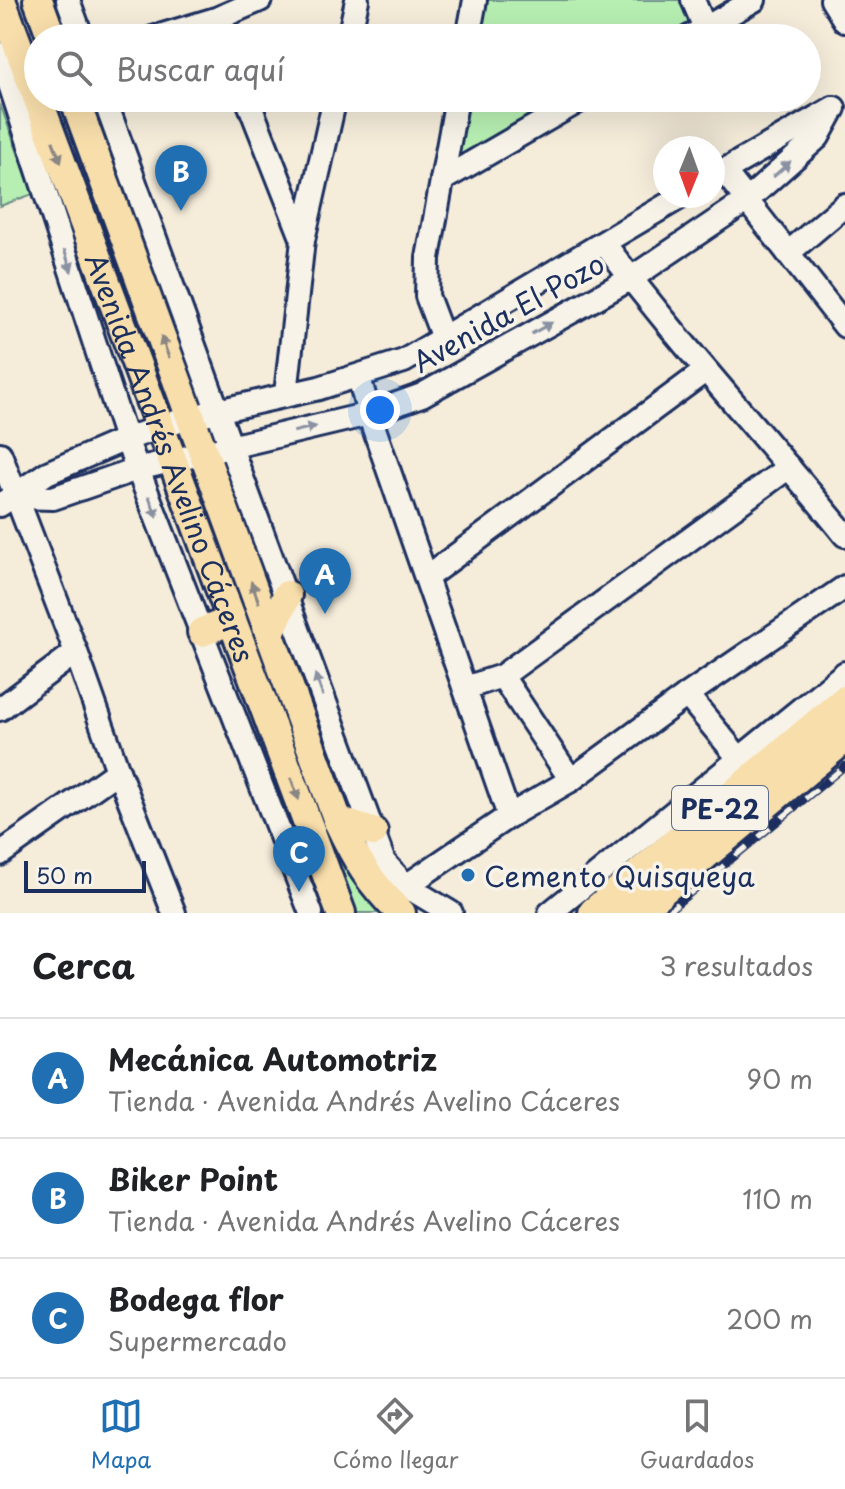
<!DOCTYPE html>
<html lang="es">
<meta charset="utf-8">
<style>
body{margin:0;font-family:"Playpen Sans",sans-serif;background:#f2f2f2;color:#202124}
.compass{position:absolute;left:653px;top:136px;width:72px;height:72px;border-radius:50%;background:#fff;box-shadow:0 8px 32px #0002;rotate:181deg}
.scale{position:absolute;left:24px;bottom:20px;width:122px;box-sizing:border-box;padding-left:8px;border:4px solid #1b2f5e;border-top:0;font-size:22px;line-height:28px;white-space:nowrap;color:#1b2f5e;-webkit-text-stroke:6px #f7f3e8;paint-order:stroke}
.you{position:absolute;left:380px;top:410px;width:28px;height:28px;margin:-20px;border:6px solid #fff;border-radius:50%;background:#1a73e8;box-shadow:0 0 0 12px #1a73e833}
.badge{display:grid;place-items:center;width:52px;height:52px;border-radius:50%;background:#1f6fb2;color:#fff;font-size:26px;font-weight:700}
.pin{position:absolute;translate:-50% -66px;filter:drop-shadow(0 2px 4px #0008)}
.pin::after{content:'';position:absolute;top:42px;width:28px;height:24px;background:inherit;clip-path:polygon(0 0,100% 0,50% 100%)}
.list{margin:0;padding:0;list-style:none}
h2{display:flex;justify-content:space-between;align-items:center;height:104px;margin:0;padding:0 32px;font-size:34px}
h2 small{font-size:26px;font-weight:400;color:#757577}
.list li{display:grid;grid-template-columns:52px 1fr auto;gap:24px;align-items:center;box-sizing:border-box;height:120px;padding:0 32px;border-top:2px solid #e0e0e0}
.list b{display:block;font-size:30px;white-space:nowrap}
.list p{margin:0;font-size:26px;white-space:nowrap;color:#757577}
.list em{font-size:26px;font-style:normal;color:#757577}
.icon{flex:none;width:44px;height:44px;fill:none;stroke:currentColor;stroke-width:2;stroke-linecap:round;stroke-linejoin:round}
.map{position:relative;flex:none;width:845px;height:913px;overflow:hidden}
.search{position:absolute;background:#fff;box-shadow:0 8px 32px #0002;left:24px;right:24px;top:24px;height:88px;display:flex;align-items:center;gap:20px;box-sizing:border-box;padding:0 28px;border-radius:44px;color:#757577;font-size:30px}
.sheet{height:464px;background:#fff}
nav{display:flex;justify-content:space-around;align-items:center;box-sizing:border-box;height:112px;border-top:2px solid #e0e0e0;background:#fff;font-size:22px;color:#757577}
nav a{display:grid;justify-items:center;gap:4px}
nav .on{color:#1f6fb2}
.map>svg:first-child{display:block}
</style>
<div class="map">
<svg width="845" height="913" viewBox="0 0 845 913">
<rect width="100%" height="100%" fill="#f5ecda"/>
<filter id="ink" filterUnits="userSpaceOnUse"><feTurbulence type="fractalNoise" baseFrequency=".0125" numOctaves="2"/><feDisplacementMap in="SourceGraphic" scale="16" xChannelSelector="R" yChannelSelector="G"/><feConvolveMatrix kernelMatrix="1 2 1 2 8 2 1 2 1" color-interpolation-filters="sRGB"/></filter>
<g filter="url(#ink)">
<g fill="#b7efb2" stroke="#698f88" stroke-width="2">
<path d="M487 0H681L691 23 665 38H480Z"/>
<path d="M469 98H559L458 156Z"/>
<path d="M0 104 33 194 0 206Z"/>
<path d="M296 735 390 913H349L287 739Z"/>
</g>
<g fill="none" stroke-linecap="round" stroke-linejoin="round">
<defs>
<g id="minor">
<path d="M68 0 82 38"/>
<path d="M693 0 705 28"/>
<path d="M832 0 845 21"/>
<path d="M153 38 216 19 260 0"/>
<path d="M349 38 357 0"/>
<path d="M468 38 475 0"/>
<path d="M688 38 754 0"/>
<path d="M0 54 126 439 311 913"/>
<path d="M104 98C195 353 290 608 384 862L406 886 451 913"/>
<path d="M247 98 303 240"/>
<path d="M724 171 845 326"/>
<path d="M713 177 833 108"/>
<path d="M442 180 584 98"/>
<path d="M604 243C680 345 766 437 845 535"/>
<path d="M788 253 845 205"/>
<path d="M443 338 427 296 428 258 457 98"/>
<path d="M359 377 369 414 509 816"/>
<path d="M286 394 303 240 335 98"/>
<path d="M0 454 76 652 118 771 174 913"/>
<path d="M16 497 53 498 137 469 369 414 422 395 630 279 746 201 818 137 834 108"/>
<path d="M0 505 47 473 126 439 191 417 319 388 404 361 682 196"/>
<path d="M427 577 705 371"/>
<path d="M502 676 571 780"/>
<path d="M465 688 502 676 789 467"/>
<path d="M687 695 747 768"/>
<path d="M0 709 76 652"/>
<path d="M0 854 118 771"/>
<path d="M406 886 509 816 571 780 687 695 845 587"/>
<path d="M550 913 845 673"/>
</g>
<g id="major">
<path id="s1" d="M1 0 341 913"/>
<path d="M38 0 52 38"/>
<path d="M74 98 338 821C356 860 370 883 401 913"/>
<path d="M202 632 232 620"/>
<path d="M270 633 287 595"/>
<path d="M338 821 373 832"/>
</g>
<g id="highway">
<path d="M595 913 845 702"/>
<path d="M633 913 845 736"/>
</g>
</defs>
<use href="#minor" stroke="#1b2f5e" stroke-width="28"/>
<use href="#major" stroke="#1b2f5e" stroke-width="34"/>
<use href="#highway" stroke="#1b2f5e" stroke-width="38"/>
<use href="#minor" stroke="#f7f3e8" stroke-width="22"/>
<use href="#major" stroke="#f8deab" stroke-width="28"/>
<use href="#highway" stroke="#f8deab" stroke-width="32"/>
<defs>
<path id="rail" d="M666 913 845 766"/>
</defs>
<use href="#rail" stroke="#1b2f5e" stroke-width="8"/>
<use href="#rail" stroke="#f7f3e8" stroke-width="5" stroke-dasharray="15" stroke-linecap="butt"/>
</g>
<defs><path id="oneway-solid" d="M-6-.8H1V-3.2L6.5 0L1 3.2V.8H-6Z" transform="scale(2)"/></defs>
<g fill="#8a8684">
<use href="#oneway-solid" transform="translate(57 152) rotate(69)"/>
<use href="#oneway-solid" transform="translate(165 347) rotate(-110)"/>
<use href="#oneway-solid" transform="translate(255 592) rotate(-110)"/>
<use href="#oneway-solid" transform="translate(295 789) rotate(70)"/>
</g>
<g fill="#8991a3">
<use href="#oneway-solid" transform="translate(782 169) rotate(-42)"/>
<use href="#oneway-solid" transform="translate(68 261) rotate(72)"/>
<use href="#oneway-solid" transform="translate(542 328) rotate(-29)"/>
<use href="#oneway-solid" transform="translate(305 429) rotate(-13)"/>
<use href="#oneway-solid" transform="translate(153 507) rotate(68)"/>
<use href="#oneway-solid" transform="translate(319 685) rotate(-110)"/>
</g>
</g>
<circle fill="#1f6fb2" stroke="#f7f3e8" stroke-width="3" cx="468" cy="875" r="8"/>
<g text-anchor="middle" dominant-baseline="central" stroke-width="7" stroke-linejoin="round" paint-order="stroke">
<rect fill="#f7f3e8" stroke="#5d6a87" stroke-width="2" x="672" y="786" width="96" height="44" rx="6"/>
<g font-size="26" font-weight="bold" fill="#1b2f5e">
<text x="720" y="808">PE-22</text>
</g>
<g font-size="28" fill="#1b2f5e" stroke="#f7f3e8">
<text transform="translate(508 312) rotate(-29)">Avenida El Pozo</text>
<text stroke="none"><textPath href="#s1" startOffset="488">Avenida Andrés Avelino Cáceres</textPath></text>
</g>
<g font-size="28" fill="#1b2f5e" stroke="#f7f3e8" text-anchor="start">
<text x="484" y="875">Cemento Quisqueya</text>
</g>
</g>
</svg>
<svg class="compass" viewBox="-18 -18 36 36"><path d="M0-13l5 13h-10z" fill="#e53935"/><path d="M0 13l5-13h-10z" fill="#757577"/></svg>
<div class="scale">50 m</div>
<div class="you"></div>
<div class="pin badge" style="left:325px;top:614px">A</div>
<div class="pin badge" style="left:181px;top:211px">B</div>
<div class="pin badge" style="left:299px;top:892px">C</div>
<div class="search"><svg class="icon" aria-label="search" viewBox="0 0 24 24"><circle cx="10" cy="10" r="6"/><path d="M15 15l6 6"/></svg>Buscar aquí</div>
</div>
<section class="sheet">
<h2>Cerca<small>3 resultados</small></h2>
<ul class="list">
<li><span class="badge">A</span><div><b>Mecánica Automotriz</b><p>Tienda · Avenida Andrés Avelino Cáceres</p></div><em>90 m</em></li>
<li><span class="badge">B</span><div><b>Biker Point</b><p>Tienda · Avenida Andrés Avelino Cáceres</p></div><em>110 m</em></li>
<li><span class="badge">C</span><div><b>Bodega flor</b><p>Supermercado</p></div><em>200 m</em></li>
</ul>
</section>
<nav>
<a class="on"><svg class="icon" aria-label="map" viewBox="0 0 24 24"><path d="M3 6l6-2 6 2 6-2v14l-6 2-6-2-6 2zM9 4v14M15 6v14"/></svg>Mapa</a>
<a><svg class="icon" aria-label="directions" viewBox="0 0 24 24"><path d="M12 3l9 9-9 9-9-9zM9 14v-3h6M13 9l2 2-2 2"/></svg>Cómo llegar</a>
<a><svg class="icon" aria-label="saved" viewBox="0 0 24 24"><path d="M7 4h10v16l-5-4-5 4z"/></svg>Guardados</a>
</nav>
